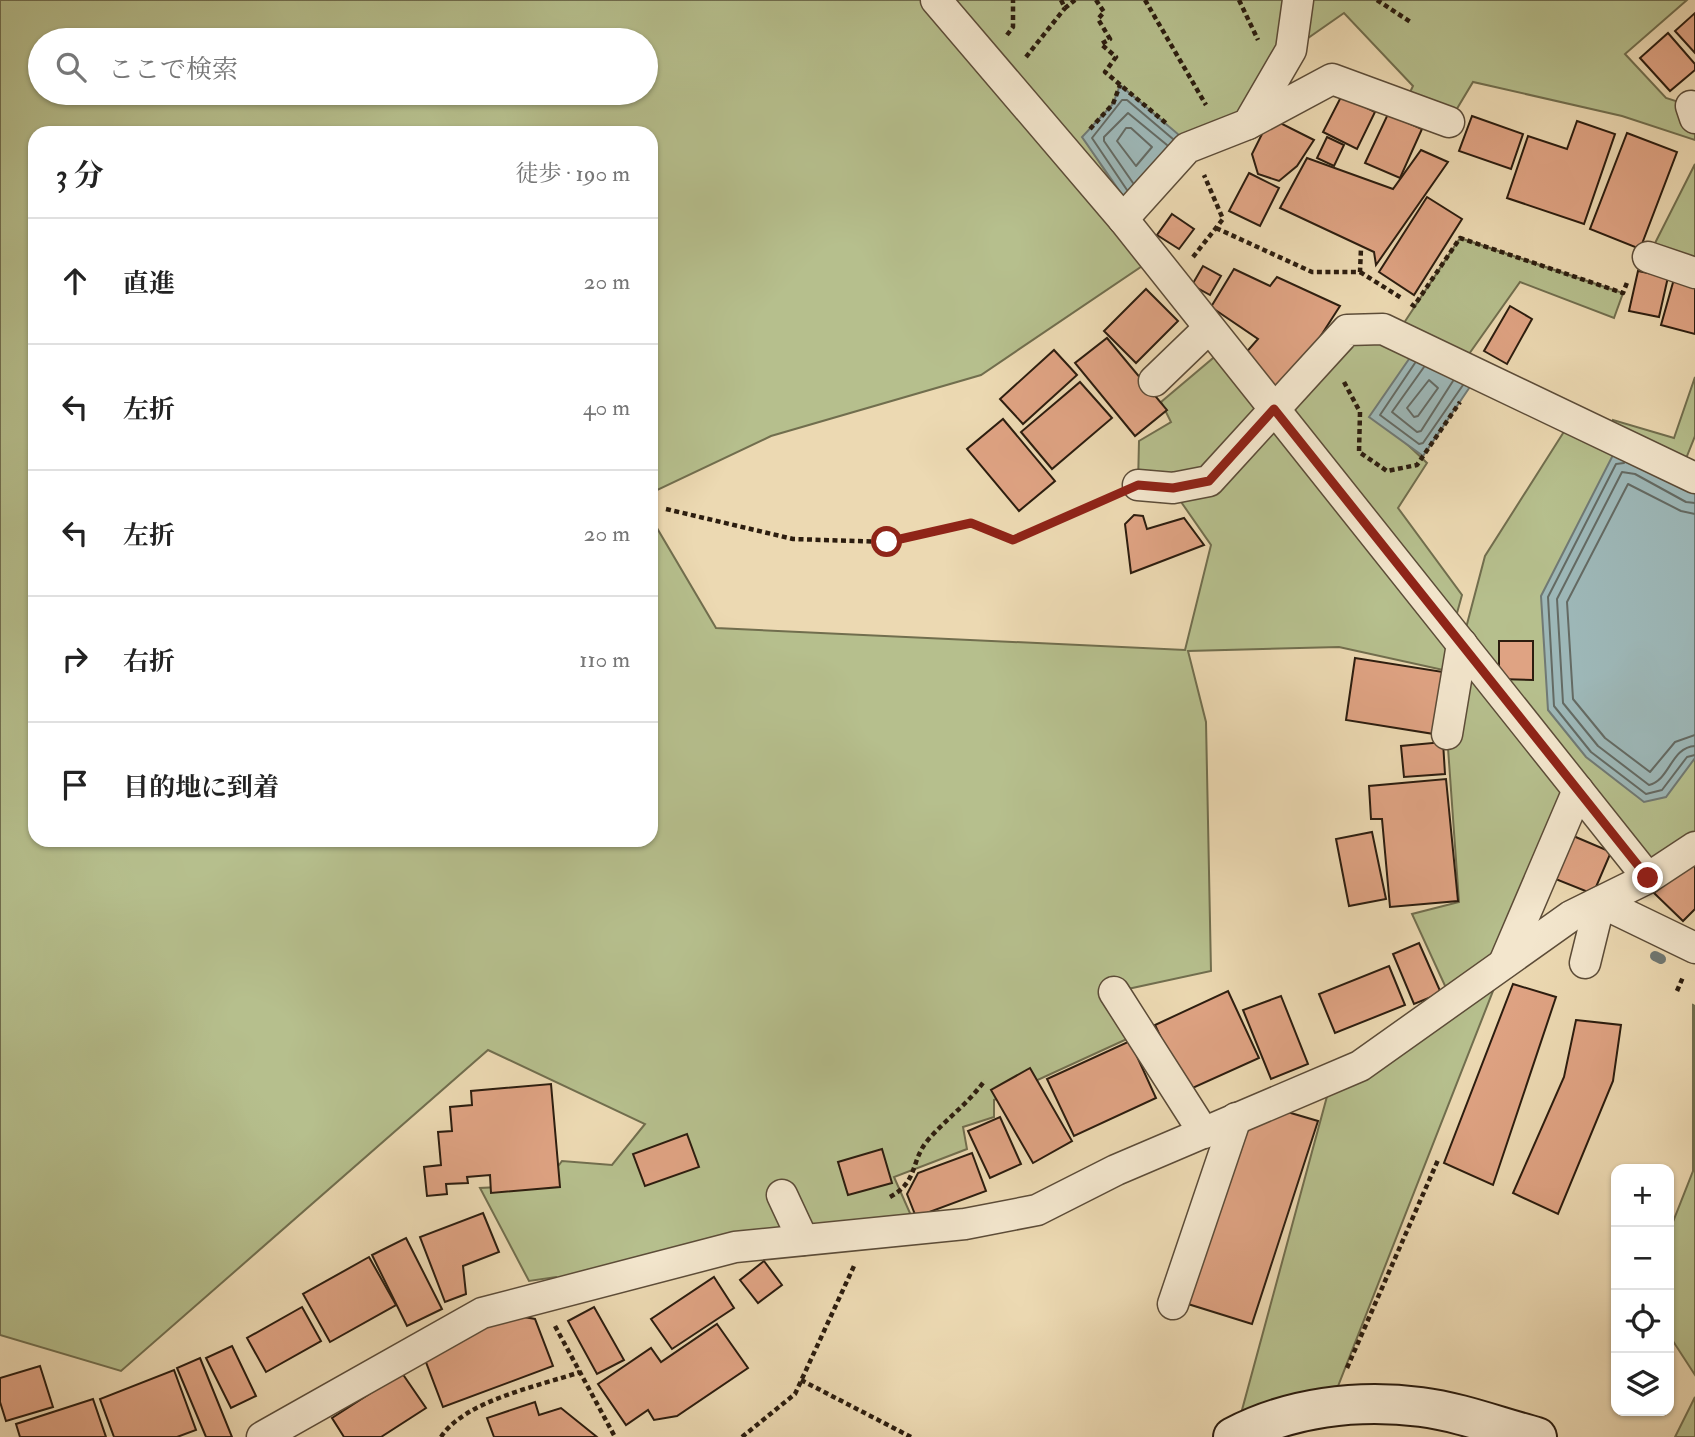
<!DOCTYPE html>
<html lang="ja">
<meta charset="utf-8">
<style>
body{margin:0;font-family:"IM FELL Double Pica","Noto Serif JP",serif;background:#f6f6f6;color:#222}
.controls{position:absolute;right:21px;bottom:21px;display:grid;overflow:hidden;border-radius:14px;box-shadow:0 2px 5px #0004}
.controls button{width:63px;height:63px;display:grid;place-items:center;padding:0;border:0;border-bottom:2px solid #e0e0e0;background:#fff;color:#222;font:35px sans-serif}
.stop{position:absolute;width:21px;height:21px;margin:-16px;border:5px solid #8f2418;border-radius:50%;background:#fff}
.stop.end{background:#8f2418;border-color:#fff;box-shadow:0 2px 7px #0008}
.list{margin:0;padding:0;list-style:none}
h2{display:flex;justify-content:space-between;align-items:center;height:91px;margin:0;padding:0 28px;font-size:30px}
h2 small{font-size:23px;font-weight:400;color:#767676}
.list li{display:grid;grid-template-columns:46px 1fr auto;gap:21px;align-items:center;box-sizing:border-box;height:126px;padding:0 28px;border-top:2px solid #e0e0e0}
.list b{display:block;font-size:26px;white-space:nowrap}
.list em{font-size:23px;font-style:normal;color:#767676}
.icon{flex:none;width:38px;height:38px;fill:none;stroke:currentColor;stroke-width:2;stroke-linecap:round;stroke-linejoin:round}
.map{position:relative;flex:none;width:1695px;height:1437px;overflow:hidden}
.search{position:absolute;background:#fff;box-shadow:0 2px 5px #0004;left:28px;top:28px;width:630px;height:77px;display:flex;align-items:center;gap:18px;box-sizing:border-box;padding:0 24px;border-radius:38px;color:#767676;font-size:26px}
.panel{position:absolute;background:#fff;box-shadow:0 2px 5px #0004;left:28px;top:126px;width:630px;height:721px;border-radius:21px}
.map>svg:first-child{display:block}
</style>
<div class="map">
<svg width="1695" height="1437" viewBox="0 0 1695 1437">
<rect width="100%" height="100%" fill="#ecd9b2"/>
<filter id="stains"><feTurbulence type="fractalNoise" baseFrequency=".00286" numOctaves="4"/><feColorMatrix values="0 0 0 0 .2 0 0 0 0 .09 0 0 0 0 .02 0 0 0 .5 -.17"/></filter>
<radialGradient id="worn" r=".72"><stop offset=".6" stop-color="#630" stop-opacity="0"/><stop offset="1" stop-color="#630" stop-opacity=".3"/></radialGradient>
<g fill="#b6bf8d" stroke="#716e4e" stroke-width="2" fill-rule="evenodd">
<path d="M0 0H1687L1625 54 1666 98 1691 106 1695 103V140L1622 116 1473 82 1449 122 1404 105 1413 86 1344 13 1291 50 1248 124 1192 146 1113 104 1083 137 1114 184 1105 198 1154 258 981 375 771 436 651 493V133H35V840H651V518L716 628 1185 650 1211 545 1170 486 1138 485 1139 441 1171 422 1161 402 1225 348 1274 408 1347 330 1396 335 1460 238 1623 293 1614 318 1520 282 1406 443 1427 463 1398 508 1462 595 1452 631 1462 643 1485 556 1572 419 1640 459 1695 757V847L1648 878 1579 790 1504 963 1331 1404 1242 1410 1332 1078 1452 1001 1412 914 1459 902 1447 734 1457 673 1339 647 1188 651 1206 722 1211 971 1114 992 1140 1033 994 1100V1117L963 1127 967 1149 894 1177 917 1229 563 1291 556 1277 529 1281 480 1188 544 1185 562 1161 612 1165 645 1124 488 1050 121 1371 0 1335ZM40 40H646V93H40Z"/>
<path d="M1695 164V273L1648 257Z"/>
<path d="M1695 377V436L1681 471 1610 437 1613 420 1674 438Z"/>
<path d="M1693 1005 1695 1006V1375L1669 1335V1232L1693 1171Z"/>
<path d="M1695 1397V1437H1675Z"/>
</g>
<g fill="#9db7b7" stroke="#707974" stroke-width="2">
<path d="M1120 85 1192 146 1132 209 1082 137 1113 104Z"/>
<path d="M1418 346 1478 375 1423 456 1369 417Z"/>
<path d="M1614 453 1695 489V758L1666 797 1644 802 1586 757 1548 710 1541 596Z"/>
</g>
<g fill="none" stroke-linecap="round" stroke-linejoin="round">
<g stroke="#646a63" stroke-width="2">
<path d="M1126 128H1131L1152 147 1136 166 1117 141Z"/>
<path d="M1133 183 1104 141V137L1128 113 1167 145"/>
<path d="M1127 190 1092 138 1122 100H1127L1173 139"/>
<path d="M1415 363 1380 415 1419 444 1423 443 1463 385"/>
<path d="M1424 367 1392 412 1417 432 1421 431 1453 381"/>
<path d="M1429 380 1438 388 1418 416 1414 417 1407 408Z"/>
<path d="M1624 463 1616 464 1548 597 1554 706 1591 752 1646 794 1662 790 1687 757 1695 755"/>
<path d="M1695 503 1686 502 1635 474 1622 472 1557 599 1563 703 1598 746 1649 785C1670 780 1671 747 1695 746"/>
<path d="M1695 514 1681 511 1628 484 1567 602 1573 699 1605 738 1650 772 1675 742 1695 735"/>
</g>
<path stroke="#707974" stroke-width="10" d="M1655 956 1661 959"/>
</g>
<g fill="#dfa383" stroke="#2c1d0f" stroke-width="2">
<path d="M1695 13V53L1675 31Z"/>
<path d="M1668 33 1695 64V70L1670 91 1640 58Z"/>
<path d="M1342 95 1375 112 1357 149 1323 132Z"/>
<path d="M1388 114 1422 129 1400 178 1365 163Z"/>
<path d="M1472 116 1523 134 1511 169 1459 151Z"/>
<path d="M1270 118 1314 140 1297 166 1279 181 1258 174 1252 154Z"/>
<path d="M1577 121 1615 134 1584 224 1507 198 1528 136 1567 149Z"/>
<path d="M1627 133 1677 152 1640 249 1590 229Z"/>
<path d="M1327 137 1344 145 1334 166 1317 158Z"/>
<path d="M1421 150 1448 162 1376 265 1374 252 1280 208 1307 158 1393 189Z"/>
<path d="M1249 173 1279 188 1260 226 1229 211Z"/>
<path d="M1427 197 1462 219 1414 295 1379 272Z"/>
<path d="M1172 214 1194 229 1179 249 1157 235Z"/>
<path d="M1203 266 1221 276 1210 295 1192 285Z"/>
<path d="M1234 269 1270 286 1277 277 1340 306 1302 365 1277 388 1243 356 1258 339 1211 307Z"/>
<path d="M1638 271 1668 277 1659 317 1629 311Z"/>
<path d="M1674 279 1695 284V334L1661 325Z"/>
<path d="M1146 289 1178 321 1136 363 1104 331Z"/>
<path d="M1510 306 1532 319 1507 364 1484 351Z"/>
<path d="M1107 338 1167 410 1135 436 1075 363Z"/>
<path d="M1054 350 1077 375 1023 424 1000 399Z"/>
<path d="M1080 382 1112 418 1052 469 1021 432Z"/>
<path d="M1003 419 1055 481 1019 511 967 449Z"/>
<path d="M1134 515 1143 516 1147 529 1184 518 1204 545 1131 573 1125 524Z"/>
<path d="M1499 641H1533V680L1499 679Z"/>
<path d="M1355 658 1443 672 1434 734 1346 720Z"/>
<path d="M1443 742 1445 774 1404 777 1401 746Z"/>
<path d="M1446 779 1458 901 1390 907 1382 819H1371L1369 786Z"/>
<path d="M1372 832 1386 899 1349 906 1336 839Z"/>
<path d="M1571 835 1611 852 1593 894 1553 878Z"/>
<path d="M1690 857 1695 862V909L1683 921 1654 893Z"/>
<path d="M1419 943 1441 993 1414 1004 1393 954Z"/>
<path d="M1389 966 1405 1005 1335 1033 1319 994Z"/>
<path d="M1513 984 1556 997 1493 1185 1444 1163Z"/>
<path d="M1228 991 1259 1058 1186 1091 1155 1025Z"/>
<path d="M1281 996 1308 1064 1271 1079 1243 1010Z"/>
<path d="M1576 1020 1621 1025 1613 1081 1558 1214 1513 1193 1564 1077Z"/>
<path d="M1130 1041 1156 1098 1074 1136 1047 1079Z"/>
<path d="M1030 1068 1072 1141 1033 1163 991 1090Z"/>
<path d="M551 1084 560 1187 491 1193 490 1175 467 1177 468 1183 446 1184 447 1194 427 1196 424 1167 441 1165 438 1132 452 1131 450 1107 472 1105 471 1091Z"/>
<path d="M1284 1111 1318 1121 1252 1324 1188 1304 1245 1124Z"/>
<path d="M1000 1117 1021 1164 990 1178 968 1131Z"/>
<path d="M687 1134 699 1167 645 1186 633 1154Z"/>
<path d="M882 1149 892 1183 848 1195 838 1162Z"/>
<path d="M972 1153 986 1191 916 1217 907 1194 918 1173Z"/>
<path d="M483 1213 499 1252 463 1266 466 1294 445 1302 420 1237Z"/>
<path d="M406 1238 442 1309 407 1326 372 1255Z"/>
<path d="M369 1257 396 1305 330 1342 303 1294Z"/>
<path d="M764 1261 782 1285 758 1303 740 1280Z"/>
<path d="M714 1277 734 1308 672 1349 651 1319Z"/>
<path d="M302 1307 321 1341 266 1372 247 1338Z"/>
<path d="M594 1307 624 1360 597 1374 568 1321Z"/>
<path d="M513 1315 535 1319 553 1366 443 1407 421 1349Z"/>
<path d="M717 1324 748 1368 677 1416 654 1420 648 1410 626 1425 598 1384 651 1348 661 1362Z"/>
<path d="M232 1346 256 1396 231 1408 206 1358Z"/>
<path d="M200 1358 232 1437H206L177 1368Z"/>
<path d="M40 1366 53 1407 6 1421 0 1402V1378Z"/>
<path d="M174 1370 196 1430 177 1437H114L100 1399Z"/>
<path d="M402 1373 426 1408 381 1437H344L332 1418Z"/>
<path d="M93 1399 106 1437H20L16 1424Z"/>
<path d="M535 1402 539 1415 561 1408 597 1437H494L487 1418Z"/>
</g>
<g fill="none" stroke-linecap="round" stroke-linejoin="round">
<defs>
<g id="street">
<path d="M936 0 1123 219 1648 878"/>
<path d="M1691 106 1695 118"/>
<path d="M1248 124 1332 79 1449 122"/>
<path d="M1123 219 1187 148 1248 124 1291 50 1298 0"/>
<path d="M1648 257 1695 273"/>
<path d="M1154 381 1209 328"/>
<path d="M1138 485 1173 488 1209 481 1347 330 1383 329 1695 478"/>
<path d="M1447 734 1462 644"/>
<path d="M1504 963 1578 790"/>
<path d="M1585 963 1600 902 1695 948"/>
<path d="M1114 992 1204 1133"/>
<path d="M782 1195 803 1240"/>
<path d="M1173 1304 1236 1118"/>
<path d="M262 1437 482 1313 735 1247 965 1224 1037 1210 1116 1170 1360 1066 1571 916 1648 878 1695 847"/>
</g>
<path id="secondary" d="M1233 1437C1290 1407 1357 1399 1421 1407 1460 1412 1499 1427 1537 1437"/>
</defs>
<use href="#street" stroke="#5c4c38" stroke-width="33"/>
<use href="#secondary" stroke="#2c1d0f" stroke-width="42"/>
<g stroke="#2c1d0f" stroke-width="4.5" stroke-dasharray="5 3.5" stroke-linecap="butt">
<path d="M1061 0 1065 8 1075 0"/>
<path d="M1096 0 1104 12 1098 19 1110 39 1101 44 1116 57 1105 72 1167 124"/>
<path d="M1145 0 1206 105"/>
<path d="M1239 0 1258 40"/>
<path d="M1377 0 1412 23"/>
<path d="M1007 35 1013 27V0"/>
<path d="M1026 57 1065 8"/>
<path d="M1090 129 1113 104 1120 85"/>
<path d="M1216 228 1312 272H1360L1361 248"/>
<path d="M1193 257 1223 219 1204 175"/>
<path d="M1360 272 1403 299"/>
<path d="M1411 304 1414 306 1460 238 1623 293 1628 280"/>
<path d="M1344 382 1360 412 1359 452 1387 471 1417 465 1460 402"/>
<path d="M666 509 793 539 887 542 972 523 1013 540 1109 498"/>
<path d="M1677 991 1683 977"/>
<path d="M890 1197C919 1181 910 1161 928 1140 946 1119 969 1103 985 1080"/>
<path d="M555 1326 615 1437"/>
<path d="M1347 1368 1438 1160"/>
<path d="M801 1380 911 1437"/>
<path d="M441 1437C465 1400 540 1386 580 1372"/>
<path d="M742 1437 795 1394 854 1266"/>
</g>
<use href="#street" stroke="#f3e6cd" stroke-width="30"/>
<use href="#secondary" stroke="#f3e6cd" stroke-width="38"/>
</g>
<g fill="none" stroke-linecap="round" stroke-linejoin="round">
<path stroke="#8f2418" stroke-width="9" d="M887 542 971 523 1013 540 1138 485 1173 488 1209 481 1274 409 1648 878"/>
</g>
<rect width="100%" height="100%" filter="url(#stains)"/>
<rect width="100%" height="100%" fill="url(#worn)"/>
</svg>
<div class="controls">
<button>+</button>
<button>−</button>
<button><svg class="icon" aria-label="locate" viewBox="0 0 24 24"><circle cx="12" cy="12" r="6"/><path d="M12 2v4M12 18v4M2 12h4M18 12h4"/></svg></button>
<button><svg class="icon" aria-label="layers" viewBox="0 0 24 24"><path d="M12 4l9 5-9 5-9-5zM3 14l9 5 9-5"/></svg></button>
</div>
<div class="stop" style="left:887px;top:542px"></div>
<div class="stop end" style="left:1648px;top:878px"></div>
<div class="search"><svg class="icon" aria-label="search" viewBox="0 0 24 24"><circle cx="10" cy="10" r="6"/><path d="M15 15l6 6"/></svg>ここで検索</div>
<section class="panel">
<h2>3 分<small>徒歩 · 190 m</small></h2>
<ul class="list">
<li><svg class="icon" aria-label="ahead" viewBox="0 0 24 24"><path d="M12 20V5M6 11l6-6 6 6"/></svg><div><b>直進</b></div><em>20 m</em></li>
<li><svg class="icon" aria-label="left" viewBox="0 0 24 24"><path d="M17 20v-9H6M10 6l-5 5 5 5"/></svg><div><b>左折</b></div><em>40 m</em></li>
<li><svg class="icon" aria-label="left" viewBox="0 0 24 24"><path d="M17 20v-9H6M10 6l-5 5 5 5"/></svg><div><b>左折</b></div><em>20 m</em></li>
<li><svg class="icon" aria-label="right" viewBox="0 0 24 24"><path d="M7 20v-9h11M14 6l5 5-5 5"/></svg><div><b>右折</b></div><em>110 m</em></li>
<li><svg class="icon" aria-label="arrive" viewBox="0 0 24 24"><path d="M6 21V4h12l-3 4 3 4H6"/></svg><div><b>目的地に到着</b></div></li>
</ul>
</section>
</div>
